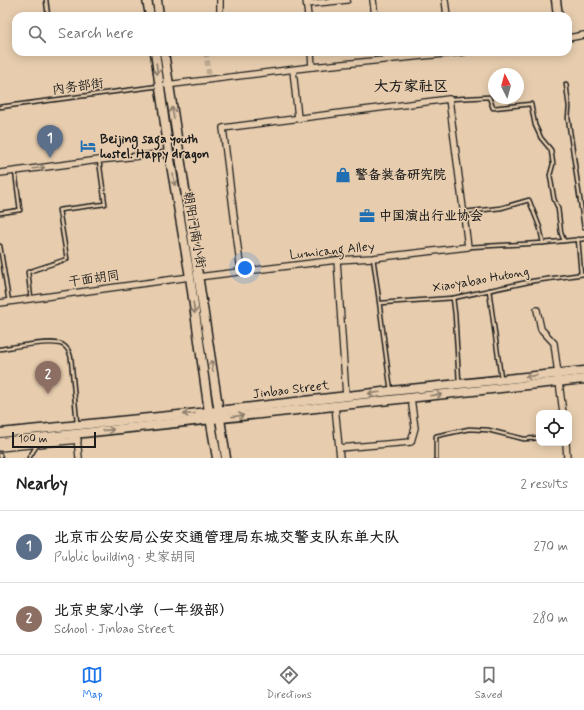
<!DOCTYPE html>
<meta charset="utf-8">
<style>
body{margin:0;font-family:Mynerve,"LXGW WenKai TC",sans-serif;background:#f6f6f6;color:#222}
.controls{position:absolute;right:12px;bottom:12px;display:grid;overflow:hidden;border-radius:8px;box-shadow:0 2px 10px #0003}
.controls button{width:36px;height:36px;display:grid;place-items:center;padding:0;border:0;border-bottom:1px solid #e0e0e0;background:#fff;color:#222;font:20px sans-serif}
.compass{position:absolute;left:488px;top:68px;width:36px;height:36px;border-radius:50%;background:#fff;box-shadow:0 2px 10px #0003;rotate:354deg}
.scale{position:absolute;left:12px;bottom:10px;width:84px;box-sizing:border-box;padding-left:4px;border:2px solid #1c1c1c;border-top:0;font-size:11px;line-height:14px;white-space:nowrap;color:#1c1c1c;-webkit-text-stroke:3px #e7cdae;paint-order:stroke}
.you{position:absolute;left:245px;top:268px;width:14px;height:14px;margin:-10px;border:3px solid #fff;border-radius:50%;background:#1a73e8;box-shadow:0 0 0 6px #1a73e833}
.badge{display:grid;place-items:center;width:26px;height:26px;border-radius:50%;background:#1a73e8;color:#fff;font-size:13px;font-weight:700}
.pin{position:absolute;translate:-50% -33px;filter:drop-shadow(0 1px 2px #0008)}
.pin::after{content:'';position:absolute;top:21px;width:14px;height:12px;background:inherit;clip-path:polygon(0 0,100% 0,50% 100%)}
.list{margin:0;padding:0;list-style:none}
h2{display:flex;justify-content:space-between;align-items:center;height:52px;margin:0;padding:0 16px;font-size:17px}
h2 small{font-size:13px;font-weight:400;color:#767676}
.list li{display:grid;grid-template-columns:26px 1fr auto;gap:12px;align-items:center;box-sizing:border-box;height:72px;padding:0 16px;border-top:1px solid #e0e0e0}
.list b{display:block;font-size:15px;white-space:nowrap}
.list p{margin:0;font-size:13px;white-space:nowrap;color:#767676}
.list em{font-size:13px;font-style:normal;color:#767676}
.icon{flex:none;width:22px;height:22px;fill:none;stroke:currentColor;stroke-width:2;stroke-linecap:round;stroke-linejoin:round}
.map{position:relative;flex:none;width:584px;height:458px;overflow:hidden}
.search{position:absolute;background:#fff;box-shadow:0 2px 10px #0003;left:12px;right:12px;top:12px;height:44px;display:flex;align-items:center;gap:10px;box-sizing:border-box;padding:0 14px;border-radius:12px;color:#767676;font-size:15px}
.sheet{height:196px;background:#fff}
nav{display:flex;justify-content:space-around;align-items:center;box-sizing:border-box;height:56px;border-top:1px solid #e0e0e0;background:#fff;font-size:11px;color:#767676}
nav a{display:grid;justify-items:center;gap:2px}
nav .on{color:#1a73e8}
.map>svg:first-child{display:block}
</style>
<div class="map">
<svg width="584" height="458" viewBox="0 0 584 458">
<rect width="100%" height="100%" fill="#e7cdae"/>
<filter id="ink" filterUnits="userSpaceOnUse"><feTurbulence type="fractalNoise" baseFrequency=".025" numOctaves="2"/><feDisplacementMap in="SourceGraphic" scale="8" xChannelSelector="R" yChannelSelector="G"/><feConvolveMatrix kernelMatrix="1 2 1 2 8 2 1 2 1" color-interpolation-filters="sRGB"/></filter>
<g filter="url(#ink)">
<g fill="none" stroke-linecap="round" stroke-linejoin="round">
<path stroke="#beaa91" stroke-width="5.5" stroke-dasharray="5.5 3" stroke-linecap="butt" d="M206 52 209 75"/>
<defs>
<g id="lane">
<path d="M46 0 48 16"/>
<path d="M566 84 569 107 568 118 584 227"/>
<path d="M449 99 489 97 493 108 531 104 535 125 541 138 551 150 553 164 550 175 554 199 558 208 561 233 564 241"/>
<path d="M0 107 159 86"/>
<path d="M464 212 501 208 529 200 540 228 543 243"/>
<path d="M0 213 20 210 15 171"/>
<path d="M578 239 581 274"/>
<path d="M0 246 9 302"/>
<path d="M468 247 543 243 584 239"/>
<path d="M373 258C380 302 384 346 391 390"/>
<path d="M489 290 501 378"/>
<path d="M453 298 455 314 459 382"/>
<path d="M31 299 28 272 67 259 59 210 105 204 99 160"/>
<path d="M381 303 453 298 533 281 584 274"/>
<path d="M0 349C13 347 54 339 63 345 68 348 70 353 71 358L77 423"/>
<path d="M0 455 1 458"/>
<path d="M29 458 37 445"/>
<path d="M436 458V436L469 429 488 430 524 439 539 438"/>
</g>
<g id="street">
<path d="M306 0 308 16"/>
<path d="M373 0 375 16"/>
<path d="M445 0 447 16"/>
<path d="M307 4 347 0"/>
<path d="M220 16V0"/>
<path d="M568 38 584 35"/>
<path d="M311 52 312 67"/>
<path d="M293 70 298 118"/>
<path d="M166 85 312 67 464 52"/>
<path d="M0 173 99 160 169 153"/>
<path d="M337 260 346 396"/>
<path d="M198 277 337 260 373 258 468 247 449 99 223 128 241 272"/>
<path d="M0 303 190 277"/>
<path d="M537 310 541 329 554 343 563 413"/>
<path d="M335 406 340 458"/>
<path d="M77 437 79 458"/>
<path d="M566 443 567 458"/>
<path d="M0 448 78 440"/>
<path d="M339 448 411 442 415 428 411 398"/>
</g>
<g id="secondary">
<path d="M147 0 150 16"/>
<path d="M157 0 159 16"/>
<path d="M556 0 558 16"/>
<path d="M155 52 169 153 190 277 209 412 217 458"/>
<path d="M164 52 226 458"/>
<path d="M0 433 209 412 391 391 584 371"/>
<path d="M0 442 584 379"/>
</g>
</defs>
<use href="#lane" stroke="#1c1c1c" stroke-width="5.5"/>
<use href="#street" stroke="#1c1c1c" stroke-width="8"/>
<use href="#secondary" stroke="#1c1c1c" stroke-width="11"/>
<use href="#lane" stroke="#e7cdae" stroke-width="2.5"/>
<use href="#street" stroke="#e7cdae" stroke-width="5.5"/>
<use href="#secondary" stroke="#e7cdae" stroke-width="8"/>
</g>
<defs><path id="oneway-shaft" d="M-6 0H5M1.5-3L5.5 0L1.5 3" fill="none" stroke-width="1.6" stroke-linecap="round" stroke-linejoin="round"/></defs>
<g stroke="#8c7d6c">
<use href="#oneway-shaft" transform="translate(157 69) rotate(82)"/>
<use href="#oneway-shaft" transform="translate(173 113) rotate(-98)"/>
<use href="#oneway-shaft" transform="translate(39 168) rotate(-7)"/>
<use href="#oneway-shaft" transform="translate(174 180) rotate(80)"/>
<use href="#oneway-shaft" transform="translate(194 308) rotate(82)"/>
<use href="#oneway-shaft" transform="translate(212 366) rotate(-99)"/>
<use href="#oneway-shaft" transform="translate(531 376) rotate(174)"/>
<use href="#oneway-shaft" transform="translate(374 393) rotate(173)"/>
<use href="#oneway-shaft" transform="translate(436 395) rotate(-6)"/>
<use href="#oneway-shaft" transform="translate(189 414) rotate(175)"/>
<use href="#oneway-shaft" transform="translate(238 416) rotate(-6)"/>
<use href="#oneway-shaft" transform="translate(108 430) rotate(-6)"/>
</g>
</g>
<defs>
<symbol id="hotel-bare" viewBox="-9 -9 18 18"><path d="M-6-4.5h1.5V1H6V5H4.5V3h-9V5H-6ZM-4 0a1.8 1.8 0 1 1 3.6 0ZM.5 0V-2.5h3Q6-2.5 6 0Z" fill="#1f6fb2" stroke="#e7cdae" stroke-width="2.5" paint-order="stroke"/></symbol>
<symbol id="shop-bare" viewBox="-9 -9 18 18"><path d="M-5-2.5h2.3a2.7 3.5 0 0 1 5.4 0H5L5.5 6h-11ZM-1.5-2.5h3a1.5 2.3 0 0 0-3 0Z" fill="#1f6fb2" stroke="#e7cdae" stroke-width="2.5" paint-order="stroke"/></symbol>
<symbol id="office-bare" viewBox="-9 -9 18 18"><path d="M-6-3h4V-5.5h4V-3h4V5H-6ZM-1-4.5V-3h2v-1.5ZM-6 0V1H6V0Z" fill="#1f6fb2" stroke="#e7cdae" stroke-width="2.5" paint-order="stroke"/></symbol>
</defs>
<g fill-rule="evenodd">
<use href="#hotel-bare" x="77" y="135" width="22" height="22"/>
<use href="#shop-bare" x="332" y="164" width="22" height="22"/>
<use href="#office-bare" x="356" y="205" width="22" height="22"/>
</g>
<g text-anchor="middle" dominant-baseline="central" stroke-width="3" stroke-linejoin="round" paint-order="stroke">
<g font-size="13" fill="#1c1c1c" stroke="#e7cdae">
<text transform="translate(78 87) rotate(-8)">内务部街</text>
<text transform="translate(194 230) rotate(80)">朝阳门南小街</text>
<text transform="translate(332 251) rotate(-6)">Lumicang Alley</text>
<text transform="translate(94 279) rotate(-8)">干面胡同</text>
<text transform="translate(481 280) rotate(-10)">Xiaoyabao Hutong</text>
<text transform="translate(291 390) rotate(-7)">Jinbao Street</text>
</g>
<g font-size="13" font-weight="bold" fill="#1c1c1c" stroke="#e7cdae" text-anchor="start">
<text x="100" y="139">Beijing saga youth<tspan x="100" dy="15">hostel. Happy dragon</tspan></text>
<text x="355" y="175">警备装备研究院</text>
<text x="379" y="216">中国演出行业协会</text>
</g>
<g font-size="15" font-weight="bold" fill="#1c1c1c" stroke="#e7cdae">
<text x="411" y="87">大方家社区</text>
</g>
</g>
</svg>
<div class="controls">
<button><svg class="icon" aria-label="locate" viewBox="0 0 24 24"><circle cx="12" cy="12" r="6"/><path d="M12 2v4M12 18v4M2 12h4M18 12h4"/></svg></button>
</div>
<svg class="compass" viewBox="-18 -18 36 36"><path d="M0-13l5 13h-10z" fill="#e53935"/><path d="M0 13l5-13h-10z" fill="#767676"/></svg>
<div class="scale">100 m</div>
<div class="you"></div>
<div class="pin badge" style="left:50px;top:158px;background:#5c6f8a">1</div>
<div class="pin badge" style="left:48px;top:394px;background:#8d6e63">2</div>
<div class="search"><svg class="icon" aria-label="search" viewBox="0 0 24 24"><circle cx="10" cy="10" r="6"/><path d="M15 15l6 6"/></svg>Search here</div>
</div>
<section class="sheet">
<h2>Nearby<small>2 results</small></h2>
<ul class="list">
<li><span class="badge" style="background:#5c6f8a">1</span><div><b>北京市公安局公安交通管理局东城交警支队东单大队</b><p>Public building · 史家胡同</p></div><em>270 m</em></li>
<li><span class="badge" style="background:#8d6e63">2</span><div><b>北京史家小学（一年级部）</b><p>School · Jinbao Street</p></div><em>280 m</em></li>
</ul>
</section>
<nav>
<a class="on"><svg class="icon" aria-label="map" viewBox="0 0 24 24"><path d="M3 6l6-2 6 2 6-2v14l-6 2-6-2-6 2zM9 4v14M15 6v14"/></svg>Map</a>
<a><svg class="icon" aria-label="directions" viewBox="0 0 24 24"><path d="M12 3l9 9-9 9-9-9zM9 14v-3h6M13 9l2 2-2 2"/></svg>Directions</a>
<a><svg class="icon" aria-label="saved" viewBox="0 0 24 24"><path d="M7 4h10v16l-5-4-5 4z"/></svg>Saved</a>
</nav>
